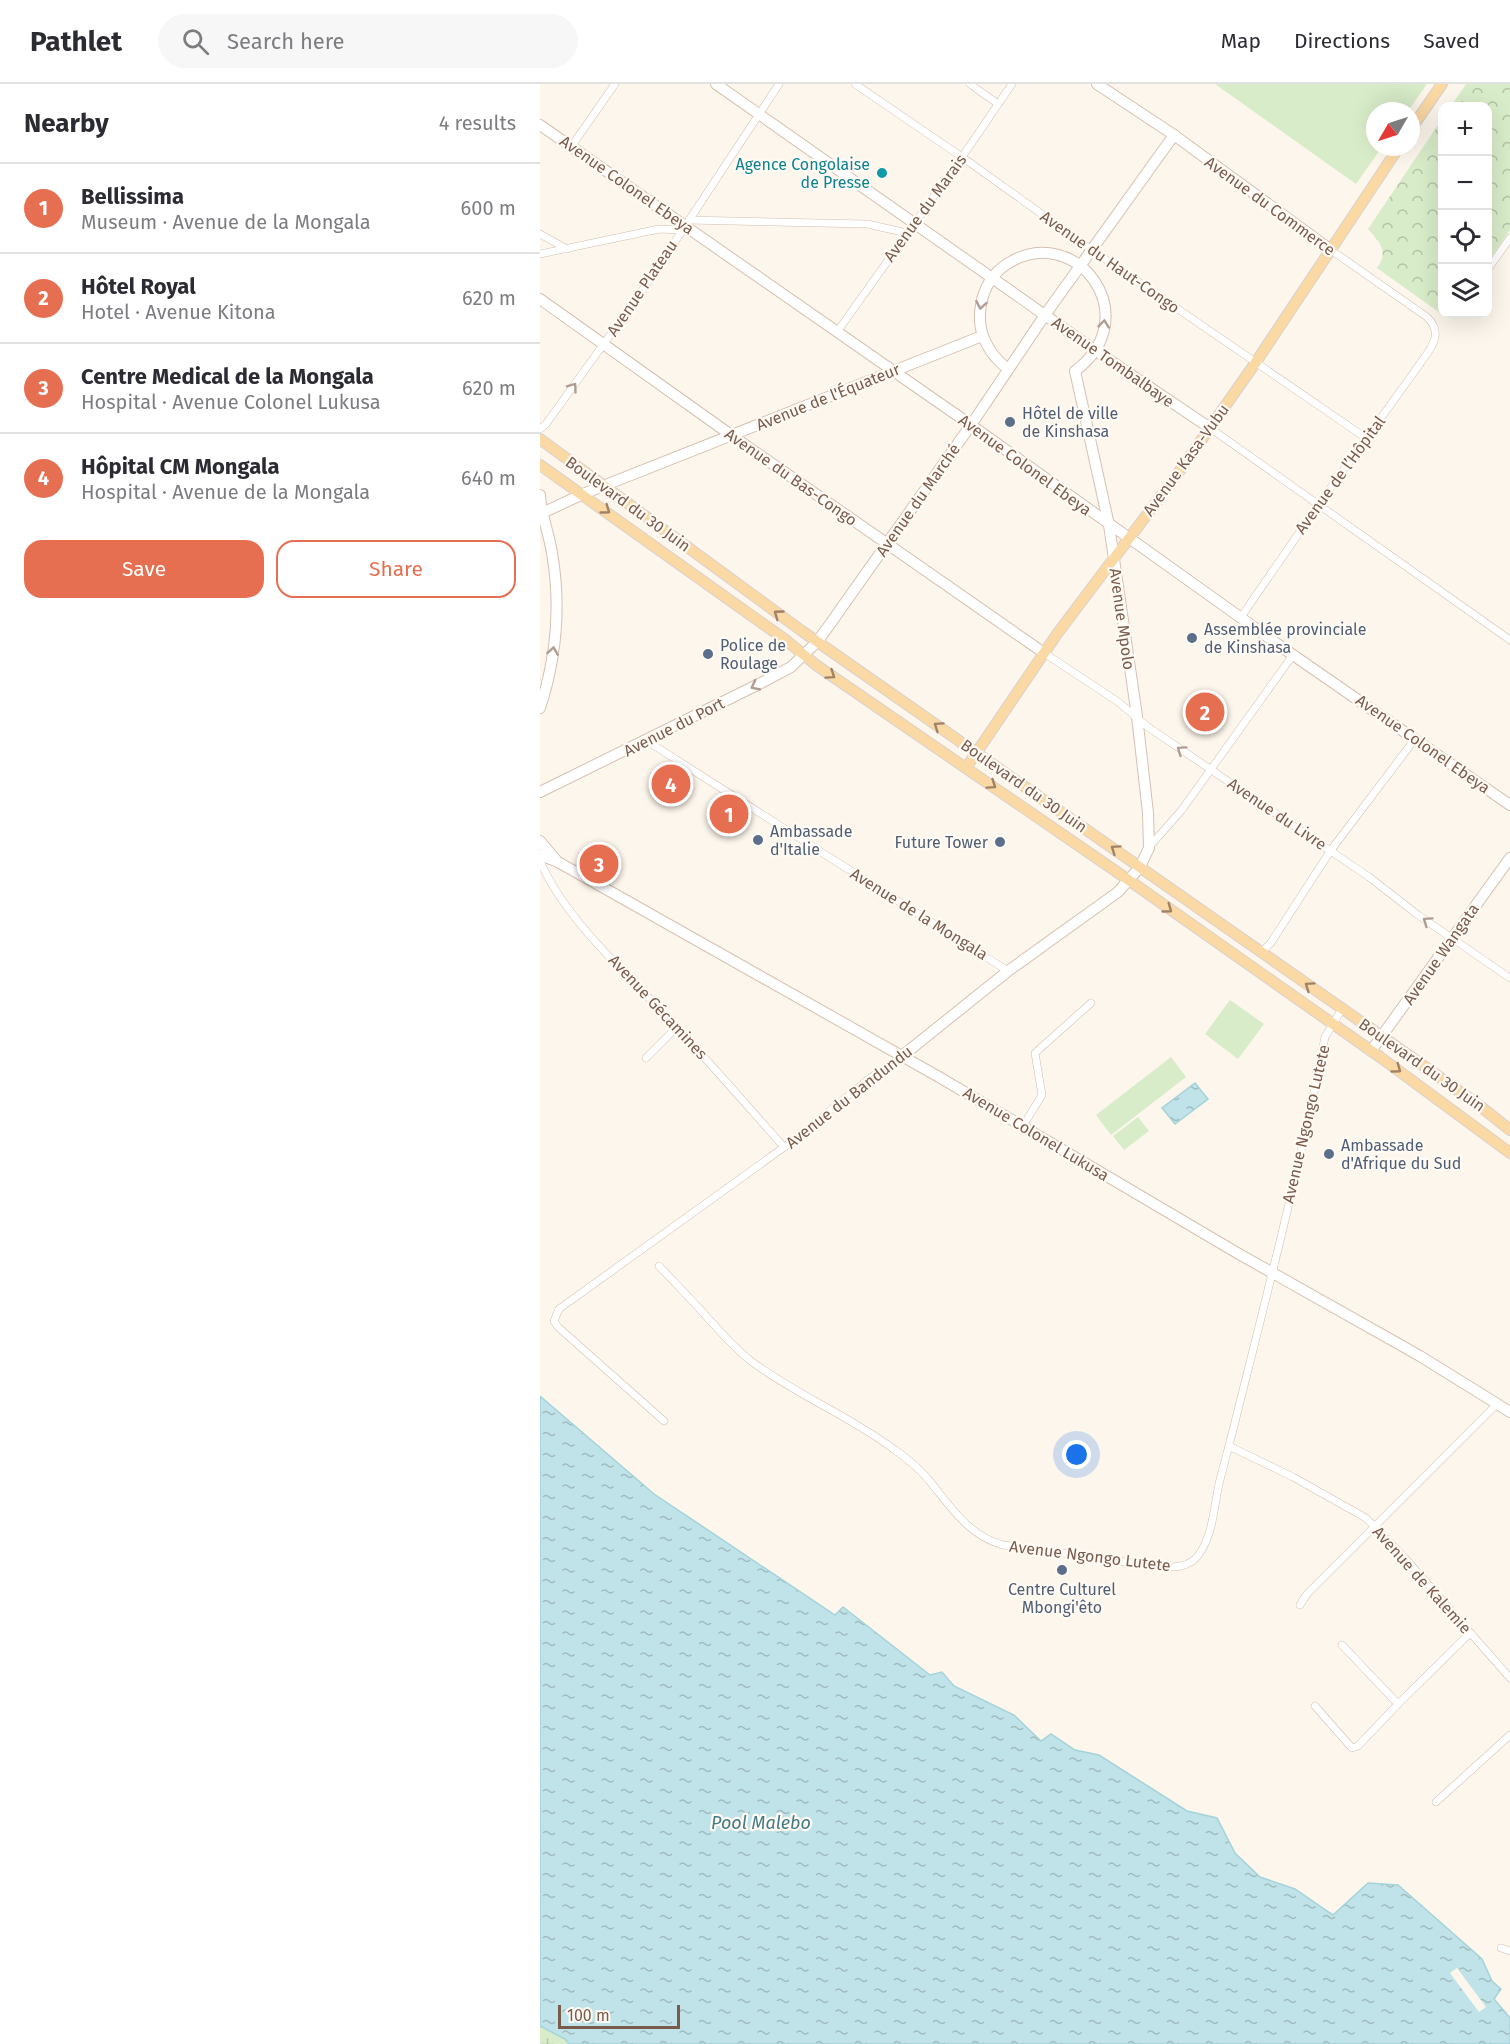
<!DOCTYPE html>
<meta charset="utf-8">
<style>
body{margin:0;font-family:"Fira Sans",sans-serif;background:#f7f7f7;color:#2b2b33}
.controls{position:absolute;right:18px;top:18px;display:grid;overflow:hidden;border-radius:12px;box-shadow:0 6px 24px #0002}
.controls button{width:54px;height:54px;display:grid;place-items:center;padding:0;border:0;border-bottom:2px solid #e1e1e2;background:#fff;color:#2b2b33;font:30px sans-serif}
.compass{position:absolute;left:826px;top:18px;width:54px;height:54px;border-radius:50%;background:#fff;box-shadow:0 6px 24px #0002;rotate:231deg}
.scale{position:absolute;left:18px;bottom:15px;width:122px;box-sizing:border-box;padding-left:6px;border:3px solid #7a5c4d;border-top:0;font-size:16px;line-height:21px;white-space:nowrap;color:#7a5c4d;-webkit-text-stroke:4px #fffaf3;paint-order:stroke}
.you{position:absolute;left:537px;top:1371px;width:21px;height:21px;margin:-15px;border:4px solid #fff;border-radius:50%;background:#1a73e8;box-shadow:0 0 0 9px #1a73e833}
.badge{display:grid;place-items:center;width:39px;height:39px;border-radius:50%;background:#e76f51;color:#fff;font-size:20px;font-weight:700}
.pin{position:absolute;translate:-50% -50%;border:3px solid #fff;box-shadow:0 2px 6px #0006}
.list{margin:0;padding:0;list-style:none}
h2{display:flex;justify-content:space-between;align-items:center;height:78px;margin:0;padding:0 24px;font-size:26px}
h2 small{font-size:20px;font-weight:400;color:#7c7c81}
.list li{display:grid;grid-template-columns:39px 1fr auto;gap:18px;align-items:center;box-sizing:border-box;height:90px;padding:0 24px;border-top:2px solid #e1e1e2}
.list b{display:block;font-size:22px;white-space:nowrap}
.list p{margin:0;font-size:20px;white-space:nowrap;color:#7c7c81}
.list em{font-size:20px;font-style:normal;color:#7c7c81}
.actions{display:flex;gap:12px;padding:18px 24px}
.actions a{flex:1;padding:14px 0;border:2px solid #e76f51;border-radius:18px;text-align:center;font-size:21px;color:#e76f51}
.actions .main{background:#e76f51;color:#fff}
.icon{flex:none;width:33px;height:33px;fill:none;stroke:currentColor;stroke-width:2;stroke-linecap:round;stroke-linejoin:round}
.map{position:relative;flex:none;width:970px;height:1960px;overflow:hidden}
header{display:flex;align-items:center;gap:36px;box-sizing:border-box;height:84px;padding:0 30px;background:#fff;border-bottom:2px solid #e1e1e2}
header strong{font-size:28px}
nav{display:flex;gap:33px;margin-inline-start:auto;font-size:21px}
.search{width:420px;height:54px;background:#f7f7f7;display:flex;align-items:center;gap:15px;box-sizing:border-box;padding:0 21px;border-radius:33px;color:#7c7c81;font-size:22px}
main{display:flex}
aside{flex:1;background:#fff}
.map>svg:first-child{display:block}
</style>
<header>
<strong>Pathlet</strong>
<div class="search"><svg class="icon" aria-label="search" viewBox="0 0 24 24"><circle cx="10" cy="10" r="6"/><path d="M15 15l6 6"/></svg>Search here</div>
<nav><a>Map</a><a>Directions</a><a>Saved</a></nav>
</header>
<main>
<aside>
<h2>Nearby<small>4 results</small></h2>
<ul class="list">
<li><span class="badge">1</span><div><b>Bellissima</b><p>Museum · Avenue de la Mongala</p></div><em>600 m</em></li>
<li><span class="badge">2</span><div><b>Hôtel Royal</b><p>Hotel · Avenue Kitona</p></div><em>620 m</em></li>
<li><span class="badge">3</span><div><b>Centre Medical de la Mongala</b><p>Hospital · Avenue Colonel Lukusa</p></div><em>620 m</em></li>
<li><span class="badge">4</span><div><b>Hôpital CM Mongala</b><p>Hospital · Avenue de la Mongala</p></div><em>640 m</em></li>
</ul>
<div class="actions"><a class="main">Save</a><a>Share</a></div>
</aside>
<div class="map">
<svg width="970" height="1960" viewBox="0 0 970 1960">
<defs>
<pattern id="wetland-marsh" width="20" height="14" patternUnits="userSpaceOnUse" patternTransform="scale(1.5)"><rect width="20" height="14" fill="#d8ecc9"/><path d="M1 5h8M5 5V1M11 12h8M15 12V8" fill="none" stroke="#b4c2a5"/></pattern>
<pattern id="park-crowns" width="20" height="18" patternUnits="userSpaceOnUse" patternTransform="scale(1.5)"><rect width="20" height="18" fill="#d8ecc9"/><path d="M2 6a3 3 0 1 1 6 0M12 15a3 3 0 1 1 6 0" fill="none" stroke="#b4c2a5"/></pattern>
<pattern id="water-ripples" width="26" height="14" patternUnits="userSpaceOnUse" patternTransform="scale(1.5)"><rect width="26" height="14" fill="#bfe3e8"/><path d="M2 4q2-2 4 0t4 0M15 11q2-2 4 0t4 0" fill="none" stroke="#a0bbbe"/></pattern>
</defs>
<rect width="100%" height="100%" fill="#fdf6ec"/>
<path fill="url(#wetland-marsh)" d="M0 1942 25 1955 29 1960H0Z"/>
<g fill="url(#park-crowns)">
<path d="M926 0H970V146L948 178V22H911Z"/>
<path d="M902 35V230H910L907 234 837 184C849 168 840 158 828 145Z"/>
</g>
<g fill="#d8ecc9">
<path d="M675 0H887L868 27H835V63H842L816 100Z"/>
<path d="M690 916 724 940 698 975 665 950Z"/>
<path d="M631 973 646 993 571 1051 556 1031Z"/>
<path d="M598 1033 609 1047 584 1066 573 1052Z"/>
</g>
<g fill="url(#water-ripples)" stroke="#a5d3da" stroke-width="1.5">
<path d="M655 999 668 1015 635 1040 622 1024Z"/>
<path d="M0 1312 114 1410 295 1531 303 1523 390 1591 402 1588 414 1602 474 1631 501 1657 511 1650 535 1666 559 1671 647 1727 677 1734 695 1769 720 1793 755 1805 793 1831 828 1799 858 1801 942 1875 952 1897 961 1905 954 1915 970 1934V1960H29L25 1955 0 1942Z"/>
</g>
<path fill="#fdf6ec" d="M917 1884 946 1923 939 1928 910 1889Z"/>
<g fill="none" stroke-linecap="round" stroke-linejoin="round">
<defs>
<g id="street">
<path d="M315 0 422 73 552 166 826 354"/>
<path d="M430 0 458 20"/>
<path d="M31 63 75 0"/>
<path d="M149 136 327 140 367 149"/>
<path d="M0 150 27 165"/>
<path d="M0 170 119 145 142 146"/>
<path d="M948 185 970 154"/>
<path d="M297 248 422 73 472 0"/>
<path d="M670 344 970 556"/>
<path d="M0 345 6 340 109 197 239 0"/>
<path d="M701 533 779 420 882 277C893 262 903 248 887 233L791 166"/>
<path d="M504 569 577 617 608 643 829 793 878 831 970 894"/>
<path d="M107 657 468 887"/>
<path d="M609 763 641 727 753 571"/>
<path d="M0 777C25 835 82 884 124 930 165 973 204 1018 244 1063"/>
<path d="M721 868 730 860 791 766 875 655"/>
<path d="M106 974 137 943"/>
<path d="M483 1042 502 1011 495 969 551 919"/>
<path d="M119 1182C135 1199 151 1215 166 1232 180 1247 194 1264 211 1277 256 1311 310 1332 355 1366 368 1375 382 1387 392 1400 412 1425 431 1453 463 1461L615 1482C631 1484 650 1485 660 1469 673 1449 674 1423 679 1400 684 1379 690 1359 695 1338 727 1210 760 1083 785 953L802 925"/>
<path d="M124 1337 18 1243 14 1237 19 1225 254 1056 326 997 362 972"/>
<path d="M689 1362 753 1393 826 1434 864 1473 970 1594"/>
<path d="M760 1521 767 1510 957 1320"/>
<path d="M802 1561 858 1620 930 1549"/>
<path d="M775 1622 812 1664 818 1662 858 1620"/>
<path d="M896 1718 970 1651"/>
<path d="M961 1864 970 1867"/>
</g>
<g id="secondary">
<path d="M176 0 556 267 670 344"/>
<path d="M557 0 634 51 791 166"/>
<path d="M0 41 431 341 753 571 970 721"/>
<path d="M0 215 191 351 504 569"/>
<path d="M0 411C1 431 9 449 12 469 21 521 16 575 0 624"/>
<path d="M0 430 43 410 442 252"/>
<path d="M0 708 217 601 251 583 278 557 431 341 505 231 634 51"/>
<path d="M0 757 16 776"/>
<path d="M0 771 18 778 399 993 699 1170 880 1272 970 1328"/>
<path d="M831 967 970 774"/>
<path d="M362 972 468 887 578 808 600 783 609 764 608 729 597 632 569 441 535 287C608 233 536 136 467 180 453 189 444 204 441 221 436 247 448 270 468 285"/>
</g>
<g id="primary">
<path d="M871 45 902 0"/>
<path d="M0 355 262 547 850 958 940 1022 970 1046"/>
<path d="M0 381 247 557 276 581 590 797 840 973 970 1069"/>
<path d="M426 684 517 550 639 388 716 278 859 63"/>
</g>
</defs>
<use href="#street" stroke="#d1beb0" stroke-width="8"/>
<use href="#secondary" stroke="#d6c0b0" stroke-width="12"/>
<use href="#primary" stroke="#dad1cd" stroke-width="12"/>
<use href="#street" stroke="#fff" stroke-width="7"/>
<use href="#secondary" stroke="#fff" stroke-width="10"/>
<use href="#primary" stroke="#fbd9a5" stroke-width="10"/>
</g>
<defs><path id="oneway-chevron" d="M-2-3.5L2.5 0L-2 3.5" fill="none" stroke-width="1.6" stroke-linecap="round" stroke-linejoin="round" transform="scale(1.5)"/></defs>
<g stroke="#af9d94">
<use href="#oneway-chevron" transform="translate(441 221) rotate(100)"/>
<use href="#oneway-chevron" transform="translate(564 240) rotate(-84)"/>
<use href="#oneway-chevron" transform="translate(33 303) rotate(-54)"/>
<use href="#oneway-chevron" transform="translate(13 567) rotate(-81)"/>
<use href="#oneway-chevron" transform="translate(215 602) rotate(153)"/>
<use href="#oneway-chevron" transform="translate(641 666) rotate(-145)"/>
<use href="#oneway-chevron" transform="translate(887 837) rotate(-145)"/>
</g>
<g stroke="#a18267">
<use href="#oneway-chevron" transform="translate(66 426) rotate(36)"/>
<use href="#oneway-chevron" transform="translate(238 530) rotate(-144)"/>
<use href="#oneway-chevron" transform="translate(291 591) rotate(34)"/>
<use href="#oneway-chevron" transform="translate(398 642) rotate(-145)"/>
<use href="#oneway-chevron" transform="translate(452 701) rotate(34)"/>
<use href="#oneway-chevron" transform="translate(575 765) rotate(-145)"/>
<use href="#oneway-chevron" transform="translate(628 825) rotate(36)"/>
<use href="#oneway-chevron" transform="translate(769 902) rotate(-145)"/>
<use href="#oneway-chevron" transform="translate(857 985) rotate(36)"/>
</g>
<circle fill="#0f9aa8" stroke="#fffaf3" stroke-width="2" cx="342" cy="89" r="6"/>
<g fill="#5c6f8a" stroke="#fffaf3" stroke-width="2">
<circle cx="470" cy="338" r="6"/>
<circle cx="652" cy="554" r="6"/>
<circle cx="168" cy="570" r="6"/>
<circle cx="218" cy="756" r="6"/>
<circle cx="460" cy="758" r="6"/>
<circle cx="789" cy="1070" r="6"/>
<circle cx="522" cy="1486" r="6"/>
</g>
<g text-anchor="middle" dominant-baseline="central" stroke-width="4.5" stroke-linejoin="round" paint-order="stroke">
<g font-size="16" fill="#0d838f" stroke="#fffaf3" text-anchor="end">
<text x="330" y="80">Agence Congolaise<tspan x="330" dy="18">de Presse</tspan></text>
</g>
<g font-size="16" fill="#7a5c4d" stroke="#fffaf3">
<text transform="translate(87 101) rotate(35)">Avenue Colonel Ebeya</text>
<text transform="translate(730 122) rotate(36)">Avenue du Commerce</text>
<text transform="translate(385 124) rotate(-54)">Avenue du Marais</text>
<text transform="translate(570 178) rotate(35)">Avenue du Haut-Congo</text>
<text transform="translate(102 204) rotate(-56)">Avenue Plateau</text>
<text transform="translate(573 278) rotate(35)">Avenue Tombalbaye</text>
<text transform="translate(288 313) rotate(-22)">Avenue de l'Équateur</text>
<text transform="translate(646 376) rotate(-54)">Avenue Kasa-Vubu</text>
<text transform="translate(485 381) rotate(36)">Avenue Colonel Ebeya</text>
<text transform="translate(800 391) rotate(-54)">Avenue de l’Hôpital</text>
<text transform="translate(251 393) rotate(35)">Avenue du Bas-Congo</text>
<text transform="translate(378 416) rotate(-55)">Avenue du Marché</text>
<text transform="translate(88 420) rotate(36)">Boulevard du 30 Juin</text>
<text transform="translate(582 535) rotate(82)">Avenue Mpolo</text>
<text transform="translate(134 643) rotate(-27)">Avenue du Port</text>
<text transform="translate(883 660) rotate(35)">Avenue Colonel Ebeya</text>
<text transform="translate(484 702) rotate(35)">Boulevard du 30 Juin</text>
<text transform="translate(737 730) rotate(34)">Avenue du Livre</text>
<text transform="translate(379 830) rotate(32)">Avenue de la Mongala</text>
<text transform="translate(901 870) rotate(-55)">Avenue Wangata</text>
<text transform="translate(118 923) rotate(47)">Avenue Gécamines</text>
<text transform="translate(882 981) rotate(35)">Boulevard du 30 Juin</text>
<text transform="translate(309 1013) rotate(-38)">Avenue du Bandundu</text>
<text transform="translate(766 1040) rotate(-77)">Avenue Ngongo Lutete</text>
<text transform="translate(496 1050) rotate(31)">Avenue Colonel Lukusa</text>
<text transform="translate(550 1472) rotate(7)">Avenue Ngongo Lutete</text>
<text transform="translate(882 1496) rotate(48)">Avenue de Kalemie</text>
</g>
<g font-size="16" fill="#4e5e75" stroke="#fffaf3" text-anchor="start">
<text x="482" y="329">Hôtel de ville<tspan x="482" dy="18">de Kinshasa</tspan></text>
<text x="664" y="545">Assemblée provinciale<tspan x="664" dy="18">de Kinshasa</tspan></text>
<text x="180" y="561">Police de<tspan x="180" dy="18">Roulage</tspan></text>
<text x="230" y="747">Ambassade<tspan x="230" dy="18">d'Italie</tspan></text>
<text x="448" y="758" text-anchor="end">Future Tower</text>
<text x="801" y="1061">Ambassade<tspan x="801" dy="18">d'Afrique du Sud</tspan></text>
<text x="522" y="1505" text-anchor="middle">Centre Culturel<tspan x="522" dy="18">Mbongi'êto</tspan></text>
</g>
<g font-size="18" font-style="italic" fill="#437c86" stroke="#fffaf3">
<text x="221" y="1739">Pool Malebo</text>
</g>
</g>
</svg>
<div class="controls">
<button>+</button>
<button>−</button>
<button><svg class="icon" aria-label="locate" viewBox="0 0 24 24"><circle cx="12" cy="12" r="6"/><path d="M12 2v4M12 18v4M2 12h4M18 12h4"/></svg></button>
<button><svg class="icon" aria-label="layers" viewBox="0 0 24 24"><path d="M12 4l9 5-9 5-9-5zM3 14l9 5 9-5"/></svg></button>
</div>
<svg class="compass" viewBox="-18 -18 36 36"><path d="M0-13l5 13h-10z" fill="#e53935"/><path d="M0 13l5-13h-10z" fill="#7c7c81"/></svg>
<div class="scale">100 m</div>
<div class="you"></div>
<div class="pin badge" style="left:189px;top:730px">1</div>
<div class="pin badge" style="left:665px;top:628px">2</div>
<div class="pin badge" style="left:59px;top:780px">3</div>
<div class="pin badge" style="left:131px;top:700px">4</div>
</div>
</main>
